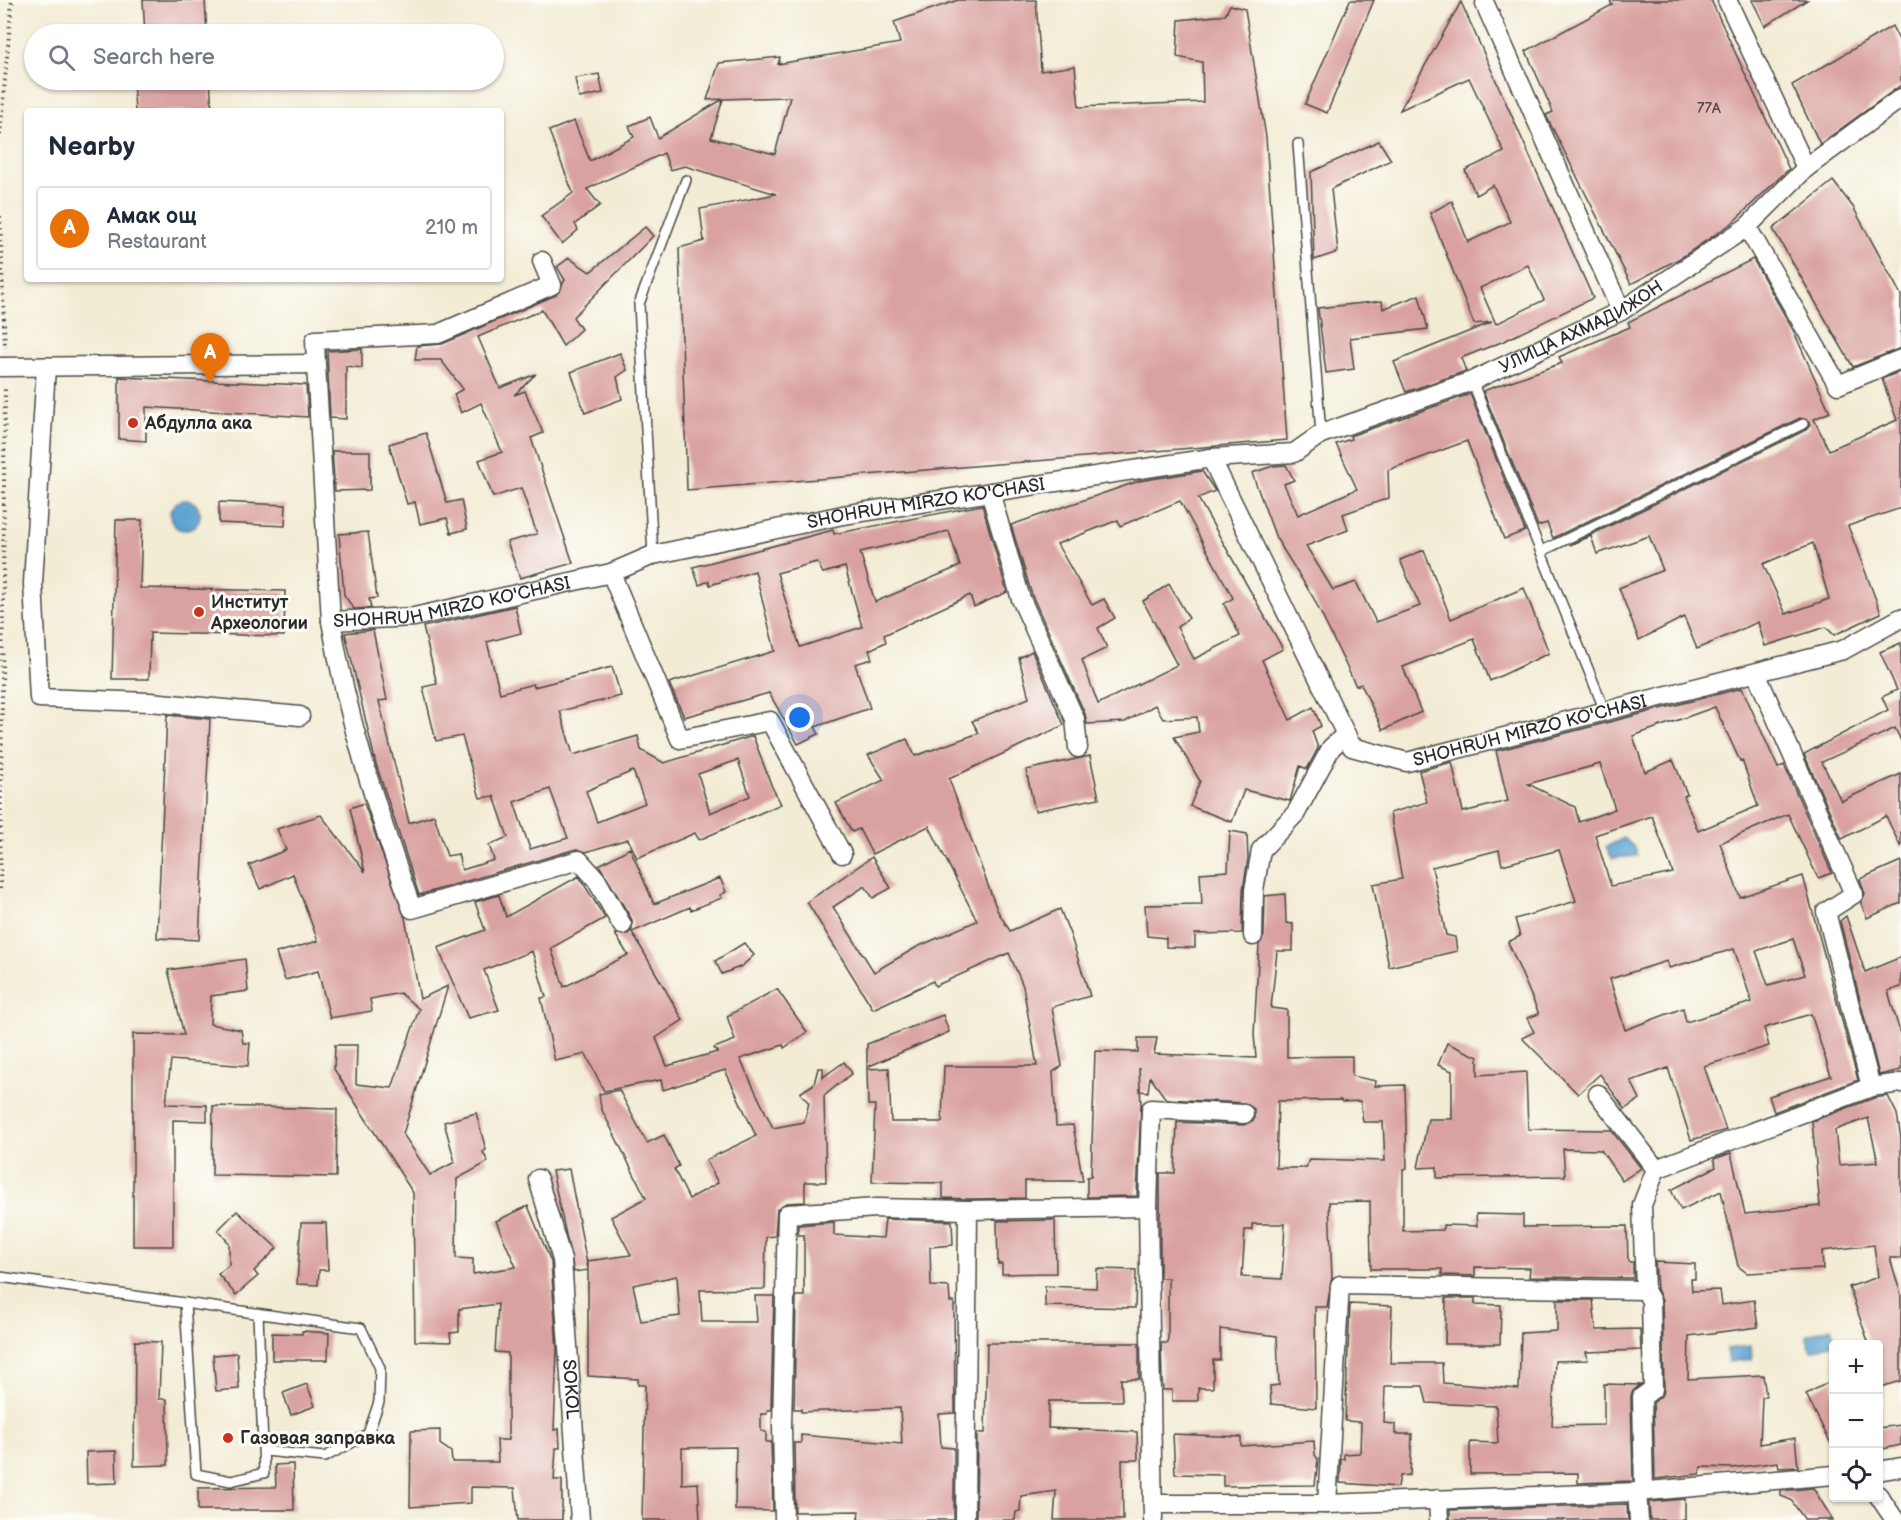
<!DOCTYPE html>
<meta charset="utf-8">
<style>
body{margin:0;font-family:"Balsamiq Sans",sans-serif;background:#f2f2f3;color:#1f2937}
.controls{position:absolute;right:18px;bottom:18px;display:grid;overflow:hidden;border-radius:6px;box-shadow:0 2px 4px #0004}
.controls button{width:54px;height:54px;display:grid;place-items:center;padding:0;border:0;border-bottom:2px solid #e0e1e3;background:#fff;color:#1f2937;font:30px sans-serif}
.you{position:absolute;left:800px;top:718px;width:21px;height:21px;margin:-15px;border:4px solid #fff;border-radius:50%;background:#1a73e8;box-shadow:0 0 0 9px #1a73e833}
.badge{display:grid;place-items:center;width:39px;height:39px;border-radius:50%;background:#c8321e;color:#fff;font-size:20px;font-weight:700}
.pin{position:absolute;translate:-50% -50px;filter:drop-shadow(0 2px 3px #0008)}
.pin::after{content:'';position:absolute;top:32px;width:21px;height:18px;background:inherit;clip-path:polygon(0 0,100% 0,50% 100%)}
.list{margin:0;padding:0;list-style:none}
h2{display:flex;justify-content:space-between;align-items:center;height:78px;margin:0;padding:0 24px;font-size:26px}
h2 small{font-size:20px;font-weight:400;color:#747a83}
.list li{display:grid;grid-template-columns:39px 1fr auto;gap:18px;align-items:center;box-sizing:border-box;height:84px;margin:0 12px 12px;padding:0 12px;border:2px solid #e0e1e3;border-radius:6px}
.list b{display:block;font-size:22px;white-space:nowrap}
.list p{margin:0;font-size:20px;white-space:nowrap;color:#747a83}
.list em{font-size:20px;font-style:normal;color:#747a83}
.icon{flex:none;width:33px;height:33px;fill:none;stroke:currentColor;stroke-width:2;stroke-linecap:round;stroke-linejoin:round}
.map{position:relative;flex:none;width:1901px;height:1520px;overflow:hidden}
.search{position:absolute;background:#fff;box-shadow:0 2px 4px #0004;left:24px;top:24px;width:480px;height:66px;display:flex;align-items:center;gap:15px;box-sizing:border-box;padding:0 21px;border-radius:33px;color:#747a83;font-size:22px}
.panel{position:absolute;background:#fff;box-shadow:0 2px 4px #0004;left:24px;top:108px;width:480px;height:174px;border-radius:6px}
.map>svg:first-child{display:block}
</style>
<div class="map">
<svg width="1901" height="1520" viewBox="0 0 1901 1520">
<rect width="100%" height="100%" fill="#fdfcf7"/>
<filter id="ink" filterUnits="userSpaceOnUse"><feTurbulence type="fractalNoise" baseFrequency=".0167" numOctaves="2"/><feDisplacementMap in="SourceGraphic" scale="12" xChannelSelector="R" yChannelSelector="G"/><feConvolveMatrix kernelMatrix="1 2 1 2 8 2 1 2 1" color-interpolation-filters="sRGB"/></filter>
<filter id="wash" filterUnits="userSpaceOnUse"><feTurbulence type="fractalNoise" baseFrequency=".008" numOctaves="4" result="noise"/><feDisplacementMap in="SourceGraphic" scale="24" xChannelSelector="R" yChannelSelector="G"/><feGaussianBlur stdDeviation="1.35" result="paint"/><feColorMatrix in="noise" values="0 0 0 0 0 0 0 0 0 0 0 0 0 0 0 0 0 1.4 0 .05"/><feComposite in="paint" operator="in"/></filter>
<g filter="url(#wash)">
<rect width="100%" height="100%" fill="#f3ecd5"/>
<g fill="#5ba2d1" stroke="#43667e" stroke-width="1.5">
<circle cx="185" cy="515" r="15"/>
<path d="M1624 838 1636 849 1637 856 1612 858 1606 847Z"/>
<path d="M1831 1327 1836 1343 1811 1351 1806 1336Z"/>
<path d="M1751 1346 1752 1359 1728 1362 1726 1349Z"/>
</g>
<g id="blocks">
<g fill="#d9a2a0" fill-rule="evenodd">
<path d="M143 0H205L207 34H145Z"/>
<path d="M958 0H1036L1041 71 1075 66 1079 107 1203 102 1202 62 1177 57 1179 20 1225 15 1230 5 1245 9 1266 137 1287 440 687 490 679 248 704 241 700 209 776 194 685 166 670 170 664 153 587 189 600 205 575 224 578 230 562 244 541 216 573 193 549 131 574 121 590 161 634 137 629 126 650 117 658 138 723 99 707 100 719 63 780 57 778 64 900 43 894 22ZM790 97 775 154 711 138 723 99Z"/>
<path d="M1350 0H1374L1327 113 1305 104Z"/>
<path d="M1610 0H1711L1789 169 1732 223 1682 257 1631 284 1550 123 1546 115 1553 112 1526 51 1612 5Z"/>
<path d="M1752 0H1807L1765 26Z"/>
<path d="M1461 2 1593 298 1504 341 1461 358 1466 371 1406 392 1394 362 1492 322 1474 324 1430 213 1452 201 1468 242 1510 222 1493 185 1476 195 1465 170 1504 152 1469 78 1400 110ZM1528 265 1544 300 1496 324 1480 288Z"/>
<path d="M1892 26 1901 44V85L1820 144 1792 85Z"/>
<path d="M599 74 603 93 579 98 575 78Z"/>
<path d="M133 80H210L212 111H135Z"/>
<path d="M1379 141 1391 160 1331 189 1338 252 1314 260 1311 172Z"/>
<path d="M1833 181 1853 207 1901 295V348L1853 367 1773 229Z"/>
<path d="M645 227 653 236 573 317 581 329 563 346 542 310 478 337 500 388 536 374 514 395 525 391 543 433 531 438 573 563 520 578 507 542 537 534 521 488 493 497 479 460 502 452 481 403 461 413 454 394 463 389 441 360H415L417 346 442 344 556 295 565 280 557 267 569 258 590 272Z"/>
<path d="M1753 259 1793 330 1830 412 1814 419 1829 450 1897 420 1882 379 1901 371V508L1848 526 1881 613 1834 635 1826 627 1765 646 1758 622 1697 649 1684 617 1639 640 1619 588 1663 570 1649 536 1597 554 1591 536 1570 545 1806 430 1810 425 1809 421 1800 418 1553 538 1547 523 1538 526 1483 391 1562 363 1559 357 1630 327 1628 322ZM1813 543 1829 599 1786 614 1763 564Z"/>
<path d="M1419 295 1428 329 1350 338 1354 369 1326 373 1318 308 1382 301 1383 309Z"/>
<path d="M362 349V368L346 366V419L330 418 327 351Z"/>
<path d="M620 353 627 370 617 377 622 399 585 413 571 372Z"/>
<path d="M119 377 306 385 308 417 146 407V441L119 439Z"/>
<path d="M1470 394 1525 531 1504 539 1467 441 1388 470 1389 498 1343 514 1348 530 1306 546 1333 590 1356 582 1376 622 1420 606 1400 560 1424 550 1451 619 1524 588 1549 653 1490 681 1474 639 1403 667 1421 712 1383 730 1361 684 1356 686 1313 597 1276 538 1252 473 1273 466 1286 465 1294 480 1284 484 1298 515 1357 489 1336 444 1351 439 1350 436Z"/>
<path d="M426 433 447 503 461 500 467 529 451 533 447 518 420 524 415 502 407 504 389 444Z"/>
<path d="M332 451H370V490L335 491Z"/>
<path d="M1202 471 1215 491 1198 498 1283 649 1262 660 1290 720 1313 707 1321 726 1312 731 1318 748 1307 769 1300 766 1290 801 1244 790 1232 822 1190 806 1200 781 1174 737 1199 732 1197 717 1163 719 1155 705 1125 722 1087 724 1085 714 1032 595 1011 525 1139 481ZM1180 501 1233 598 1224 604 1240 636 1194 659 1177 627 1189 618 1169 584 1143 601 1177 665 1098 704 1082 660 1107 648 1098 628 1115 618 1104 599 1092 605 1057 544 1118 520 1120 526Z"/>
<path d="M219 502 286 505 285 526 219 523Z"/>
<path d="M982 505 1007 592 974 607 970 595 884 635 886 642 869 650 872 659 855 664 870 708 815 727 819 734 798 744 769 693 684 717 669 683 775 651 755 571 710 585 709 581 699 585 693 567 833 530 834 534ZM949 531 960 566 875 602 860 552ZM817 562 823 573 845 567 862 627 800 647 777 573Z"/>
<path d="M116 520H142L140 588 285 591 284 636 150 633 149 679H112Z"/>
<path d="M368 532 377 598 369 599 371 608 354 609 344 595 339 534Z"/>
<path d="M515 606 521 633 487 642 500 693 533 684 534 687 612 667 621 696 560 711 573 755 638 736 641 750 664 763 753 736 772 787 781 804 699 840 695 833 637 858 628 839 586 852 576 849 419 895 376 764 345 633 373 630 387 700 379 701 409 823 434 815 447 856 458 854 462 870 494 860 489 845 508 837 494 796 480 798 462 736 436 741 423 687 437 684 423 627ZM738 760 750 796 710 813 698 774ZM633 771 645 803 597 822 586 791ZM550 789 568 838 530 849 514 802Z"/>
<path d="M1901 643V741L1895 728 1822 762 1841 801 1901 774V848L1886 816 1842 839 1804 754 1888 710 1882 697 1897 690 1880 652Z"/>
<path d="M1032 651 1064 725 949 779 997 910 1010 931 1060 909 1070 934 1090 996 1052 1007 1062 1066 1053 1072 1056 1126 1073 1125 1083 1181H1025V1198L968 1199 943 1198V1183L872 1182 875 1105H868L867 1069 889 1068 891 1122H942L944 1066H1037L1023 986 1009 953 935 986 933 981 873 1009 807 902 872 857 891 888 873 898 865 886 833 907 874 972 917 947 977 921 929 826 872 854 859 829 852 832 836 803 884 780 868 755 907 739 915 756 979 733 972 721 1029 698 1019 658Z"/>
<path d="M1742 688 1778 768 1784 765 1832 873 1818 878 1788 814 1720 843 1740 897 1803 876 1858 1080 1774 1112 1769 1096 1831 1076 1811 1014 1764 1028 1769 1046 1704 1066 1726 1130 1691 1140 1668 1068 1631 1081 1640 1099 1625 1109 1600 1074 1578 1094 1522 1038 1534 1032 1527 1018 1539 1014 1508 942 1520 936 1515 919 1576 901 1559 850 1502 865 1499 850 1432 867 1446 935 1455 937 1457 951 1389 967 1373 884 1402 879 1390 813 1427 802 1419 771 1452 762 1463 812 1508 801 1496 751ZM1715 707 1740 761 1742 760 1758 806 1698 831 1684 796 1687 794 1673 760 1645 772 1633 736ZM1600 764 1615 809 1579 822 1575 807 1528 784ZM1652 816 1673 873 1611 886 1595 835ZM1793 939 1805 975 1768 985 1756 951ZM1734 949 1752 1002 1686 1022 1683 1008 1625 1030 1610 979 1667 961 1669 968Z"/>
<path d="M167 715 210 719 199 940 157 938Z"/>
<path d="M1090 756 1099 798 1035 811 1026 770Z"/>
<path d="M364 803 405 918 420 999 448 986 403 1134 430 1175 455 1162 444 1122 476 1113 486 1150 483 1152 488 1162 457 1179 456 1258 473 1259V1274L516 1267 496 1221 528 1206 551 1262 557 1350 554 1430 559 1429 560 1448H556L554 1480H562V1520H518L515 1488 471 1487V1503L410 1507 411 1431 440 1430V1444L451 1452 452 1462H498L497 1440H508V1353L495 1352 498 1304 459 1309V1332L450 1333 451 1342 415 1341 413 1193 334 1069 335 1045H357L356 1084 392 1088 419 1009 400 993 370 999 372 1011 330 1018 318 971 285 980 276 953 318 941 293 874 260 889 249 865 286 850 277 829 321 815 365 872 350 808Z"/>
<path d="M1230 831 1247 834 1248 858 1243 890 1242 933 1195 934V948L1166 947V938L1147 936 1145 905 1202 904 1200 873 1228 871Z"/>
<path d="M630 848 654 904 720 878 726 892 720 895 722 898 691 910 690 907 632 932 683 1020 656 1038 667 1066 717 1052 714 1048 735 1040 727 1016 777 989 807 1032 784 1048 783 1045 740 1059 773 1128 804 1122 809 1103 800 1093 814 1084 818 1068H823V1077L844 1062 852 1073 824 1096 826 1182H805V1202L786 1203 777 1209 775 1236 766 1237 765 1289 700 1290 702 1322H757L755 1296H774L771 1410H767V1414H761V1431L766 1432V1442H771L773 1511 735 1510 736 1447 682 1448V1484L698 1483 700 1520H642L645 1385H638V1379L588 1376V1270L574 1272 552 1171 569 1169 588 1269V1261L631 1255 611 1217 646 1198 601 1108 599 1094 619 1090 647 1143 664 1135 679 1166 674 1169 689 1199 718 1183 706 1160 756 1136 725 1070 663 1090 661 1080 604 1091 586 1054 555 1061 541 998 546 997 532 951 484 970 499 1010 468 1018 438 948 485 930 475 902 499 895 506 917 579 876 605 918 551 948 564 987 628 955 615 934H628L632 930V920L599 865ZM677 1276 680 1316 641 1321 633 1285Z"/>
<path d="M1901 861V903L1867 918 1861 903 1865 894 1860 879Z"/>
<path d="M1285 894 1286 923 1293 924V951H1277L1271 1008 1287 1010V1057L1352 1056V1076L1376 1081 1375 1086 1405 1085 1407 1169H1403V1231L1443 1230V1225L1477 1226 1476 1214 1523 1215V1227L1627 1226 1628 1262H1633V1278L1529 1277 1530 1268 1475 1267V1276L1442 1275V1269H1371L1370 1201 1329 1202 1332 1278 1327 1307H1315L1316 1408 1271 1404 1270 1386 1279 1385 1277 1336 1220 1329V1360H1213V1388H1198V1401H1172V1390H1163L1162 1379 1161 1343H1168V1278H1160V1173H1175L1177 1122 1244 1125 1254 1120V1109L1245 1103 1166 1099 1150 1077 1148 1092 1140 1091 1139 1068 1141 1105 1137 1196 1087 1197V1177L1091 1176 1095 1051 1138 1052V1038H1157L1154 1054 1256 1058 1254 1034 1259 945 1264 936 1265 896ZM1341 1100 1342 1102 1360 1101 1363 1122H1383L1385 1161 1309 1159 1306 1168H1276L1278 1101ZM1252 1224H1285L1282 1279 1242 1277 1245 1230H1252Z"/>
<path d="M1846 916 1865 972 1901 957V987L1888 991 1901 1036V1070L1879 1075 1840 921Z"/>
<path d="M744 943 754 955 742 966 722 974 715 961Z"/>
<path d="M245 959 248 991 211 996 210 1024 241 1030 243 1043H250L248 1066 171 1060 166 1104 207 1105V1121L173 1120V1246H133V1034L184 1035 168 970Z"/>
<path d="M943 1015 949 1032 867 1067V1044Z"/>
<path d="M1447 1043 1478 1057V1075L1526 1072 1528 1129 1611 1130 1641 1168 1622 1181 1601 1150 1563 1149 1565 1176 1437 1178V1167L1418 1168 1428 1119H1452V1071L1438 1065Z"/>
<path d="M1888 1096 1897 1114 1901 1139V1258H1890L1901 1295V1381L1878 1388V1344H1869L1849 1287 1878 1277 1874 1245 1822 1251 1823 1269 1747 1273 1738 1266 1721 1191 1681 1210 1671 1190 1716 1167 1714 1159 1731 1153 1745 1214 1820 1206 1812 1121 1874 1098ZM1868 1118 1878 1162 1839 1165 1835 1130Z"/>
<path d="M213 1106 337 1109 336 1177 212 1175Z"/>
<path d="M237 1211 277 1248 254 1271 258 1276 236 1295 218 1274 229 1265V1243L218 1230Z"/>
<path d="M885 1219 952 1221 953 1245 930 1247 931 1286 949 1287 950 1302H954L955 1413 939 1414 941 1447 954 1448V1520H858L859 1511 795 1512 794 1443H801V1435L902 1444 900 1408 801 1412V1409H794L796 1296H804V1235H798V1225L834 1222V1235L883 1238Z"/>
<path d="M1055 1220 1056 1273 1002 1274V1264H998L997 1221Z"/>
<path d="M301 1223H326L328 1270H319L318 1285 297 1284Z"/>
<path d="M1655 1262 1695 1264V1279H1691L1692 1291 1720 1290 1722 1305 1754 1300 1758 1327 1689 1336 1688 1379 1763 1375 1766 1396 1762 1397 1760 1444 1795 1438 1798 1467 1779 1468 1778 1462 1732 1468 1701 1467 1699 1474 1655 1479 1653 1403 1663 1394 1664 1389 1662 1301 1657 1289Z"/>
<path d="M1097 1269 1136 1270 1135 1308 1045 1306V1286L1096 1288Z"/>
<path d="M1446 1298H1475V1304L1501 1305 1500 1344H1445Z"/>
<path d="M1557 1300H1593L1596 1330 1640 1329 1641 1350 1586 1352 1588 1360 1555 1361 1552 1426 1604 1425V1384L1640 1385 1632 1392 1631 1397 1633 1481 1578 1483V1473L1470 1474V1442L1498 1443 1496 1406 1427 1403 1423 1386H1385L1384 1423 1395 1424V1434H1412L1410 1475 1400 1476 1398 1487 1340 1483 1341 1459H1344V1454L1360 1453 1361 1422 1345 1421 1350 1304 1392 1306 1390 1363H1442L1443 1383 1519 1389 1521 1333 1557 1331Z"/>
<path d="M302 1331 329 1333 328 1360H272V1333L302 1334Z"/>
<path d="M135 1341 161 1342 159 1399H167L168 1465 134 1466Z"/>
<path d="M987 1343H1139V1379H1121L1122 1401H1049L1048 1428 1137 1432 1138 1460H1122L1123 1520H1054L1056 1491 1021 1496 1020 1511 1016 1512 1015 1520H976L977 1433H985Z"/>
<path d="M237 1353 239 1389 216 1391 213 1355Z"/>
<path d="M1833 1380V1448L1806 1394Z"/>
<path d="M307 1384 315 1406 291 1415 283 1393Z"/>
<path d="M1901 1425V1445L1878 1450V1428Z"/>
<path d="M1173 1434 1241 1437V1446L1314 1441 1315 1455 1318 1459 1315 1485 1223 1486V1475L1175 1474Z"/>
<path d="M116 1451 117 1483 87 1484 86 1452Z"/>
<path d="M293 1464 294 1510H198V1488L276 1487 275 1465Z"/>
<path d="M1813 1488 1833 1520H1805L1791 1500 1781 1496V1491Z"/>
<path d="M1685 1499V1520H1650L1649 1502Z"/>
<path d="M1627 1504 1628 1520H1450V1510Z"/>
</g>
</g>
</g>
<g filter="url(#ink)">
<use href="#blocks" fill-opacity="0" stroke="#494844" stroke-width="1.5"/>
<g fill="none" stroke-linecap="round" stroke-linejoin="round">
<defs>
<g id="service">
<path d="M1298 144 1321 434"/>
<path d="M1472 381 1605 711"/>
<path d="M1542 551 1803 424"/>
<path d="M653 555 639 304 686 180"/>
<path d="M0 1277 361 1328 380 1368 379 1402 368 1434 325 1457 265 1451"/>
<path d="M185 1303 196 1474 231 1481 264 1473 258 1314"/>
</g>
<g id="minor">
<path d="M1727 0 1806 168"/>
<path d="M1485 4 1621 311"/>
<path d="M1747 227 1838 385 1901 359"/>
<path d="M316 364 315 340 438 334 552 285 542 261"/>
<path id="s1" d="M0 367 316 364 331 621 414 617 611 573 653 555 843 515 1211 458 1352 747 1407 762 1843 650 1901 618"/>
<path d="M46 367 33 583 39 698 150 702 300 716"/>
<path id="s2" d="M1211 458 1294 453 1321 434 1472 381 1621 311 1747 227 1806 168 1901 98"/>
<path d="M990 492 1021 599 1075 719 1078 748"/>
<path d="M611 573 680 739 770 721 842 854"/>
<path d="M331 621C348 724 378 812 412 909L579 860 596 879 622 925"/>
<path d="M1253 936 1254 890 1261 850 1296 813 1331 748 1346 734"/>
<path d="M1871 1087 1901 1083"/>
<path d="M1598 1094 1656 1169 1871 1087 1826 912 1854 894 1756 673"/>
<path id="s3" d="M538 1179 562 1260 580 1520"/>
<path d="M1878 1471 1901 1467"/>
<path d="M1644 1491 1642 1397 1653 1389 1651 1301 1645 1290"/>
<path d="M1637 1492 1639 1520"/>
<path d="M1878 1495 1895 1520"/>
<path d="M1438 1499 1439 1520"/>
<path d="M1153 1504H1327L1637 1492 1834 1475"/>
<path d="M1327 1504 1340 1285 1645 1290 1642 1205 1656 1169"/>
<path d="M784 1520 782 1426 787 1214 877 1208 968 1210"/>
<path d="M965 1520 968 1210 1148 1207"/>
<path d="M1153 1520 1148 1207 1151 1109 1244 1114"/>
</g>
</defs>
<use href="#service" stroke="#494844" stroke-width="12"/>
<use href="#minor" stroke="#494844" stroke-width="21"/>
<g stroke="#494844" stroke-width="4" stroke-dasharray="1.5 4.5" stroke-linecap="butt">
<path d="M0 135 12 0"/>
<path d="M0 216 5 348"/>
<path d="M0 889 5 386"/>
</g>
<use href="#service" stroke="#fff" stroke-width="9"/>
<use href="#minor" stroke="#fff" stroke-width="18"/>
</g>
</g>
<g fill="#c8321e" stroke="#fdfcf7" stroke-width="2">
<circle cx="133" cy="423" r="6"/>
<circle cx="199" cy="612" r="6"/>
<circle cx="228" cy="1438" r="6"/>
</g>
<g text-anchor="middle" dominant-baseline="central" stroke-width="6" stroke-linejoin="round" paint-order="stroke">
<g font-size="15" fill="#564948">
<text x="1709" y="108">77A</text>
</g>
<g font-size="18" fill="#2b2b2b" stroke="#fdfcf7">
<text stroke="none"><textPath href="#s2" startOffset="398">УЛИЦА АХМАДИЖОН</textPath></text>
<text stroke="none"><textPath href="#s1" startOffset="1182">SHOHRUH MIRZO KO'CHASI</textPath></text>
<text stroke="none"><textPath href="#s1" startOffset="696">SHOHRUH MIRZO KO'CHASI</textPath></text>
<text stroke="none"><textPath href="#s1" startOffset="1976">SHOHRUH MIRZO KO'CHASI</textPath></text>
<text stroke="none"><textPath href="#s3" startOffset="214">SOKOL</textPath></text>
</g>
<g font-size="18" font-weight="bold" fill="#2b2b2b" stroke="#fdfcf7" text-anchor="start">
<text x="145" y="423">Абдулла ака</text>
<text x="211" y="602">Институт<tspan x="211" dy="21">Археологии</tspan></text>
<text x="240" y="1438">Газовая заправка</text>
</g>
</g>
</svg>
<div class="controls">
<button>+</button>
<button>−</button>
<button><svg class="icon" aria-label="locate" viewBox="0 0 24 24"><circle cx="12" cy="12" r="6"/><path d="M12 2v4M12 18v4M2 12h4M18 12h4"/></svg></button>
</div>
<div class="you"></div>
<div class="pin badge" style="left:210px;top:383px;background:#e8710a">A</div>
<div class="search"><svg class="icon" aria-label="search" viewBox="0 0 24 24"><circle cx="10" cy="10" r="6"/><path d="M15 15l6 6"/></svg>Search here</div>
<section class="panel">
<h2>Nearby<small></small></h2>
<ul class="list">
<li><span class="badge" style="background:#e8710a">A</span><div><b>Амак ощ</b><p>Restaurant</p></div><em>210 m</em></li>
</ul>
</section>
</div>
